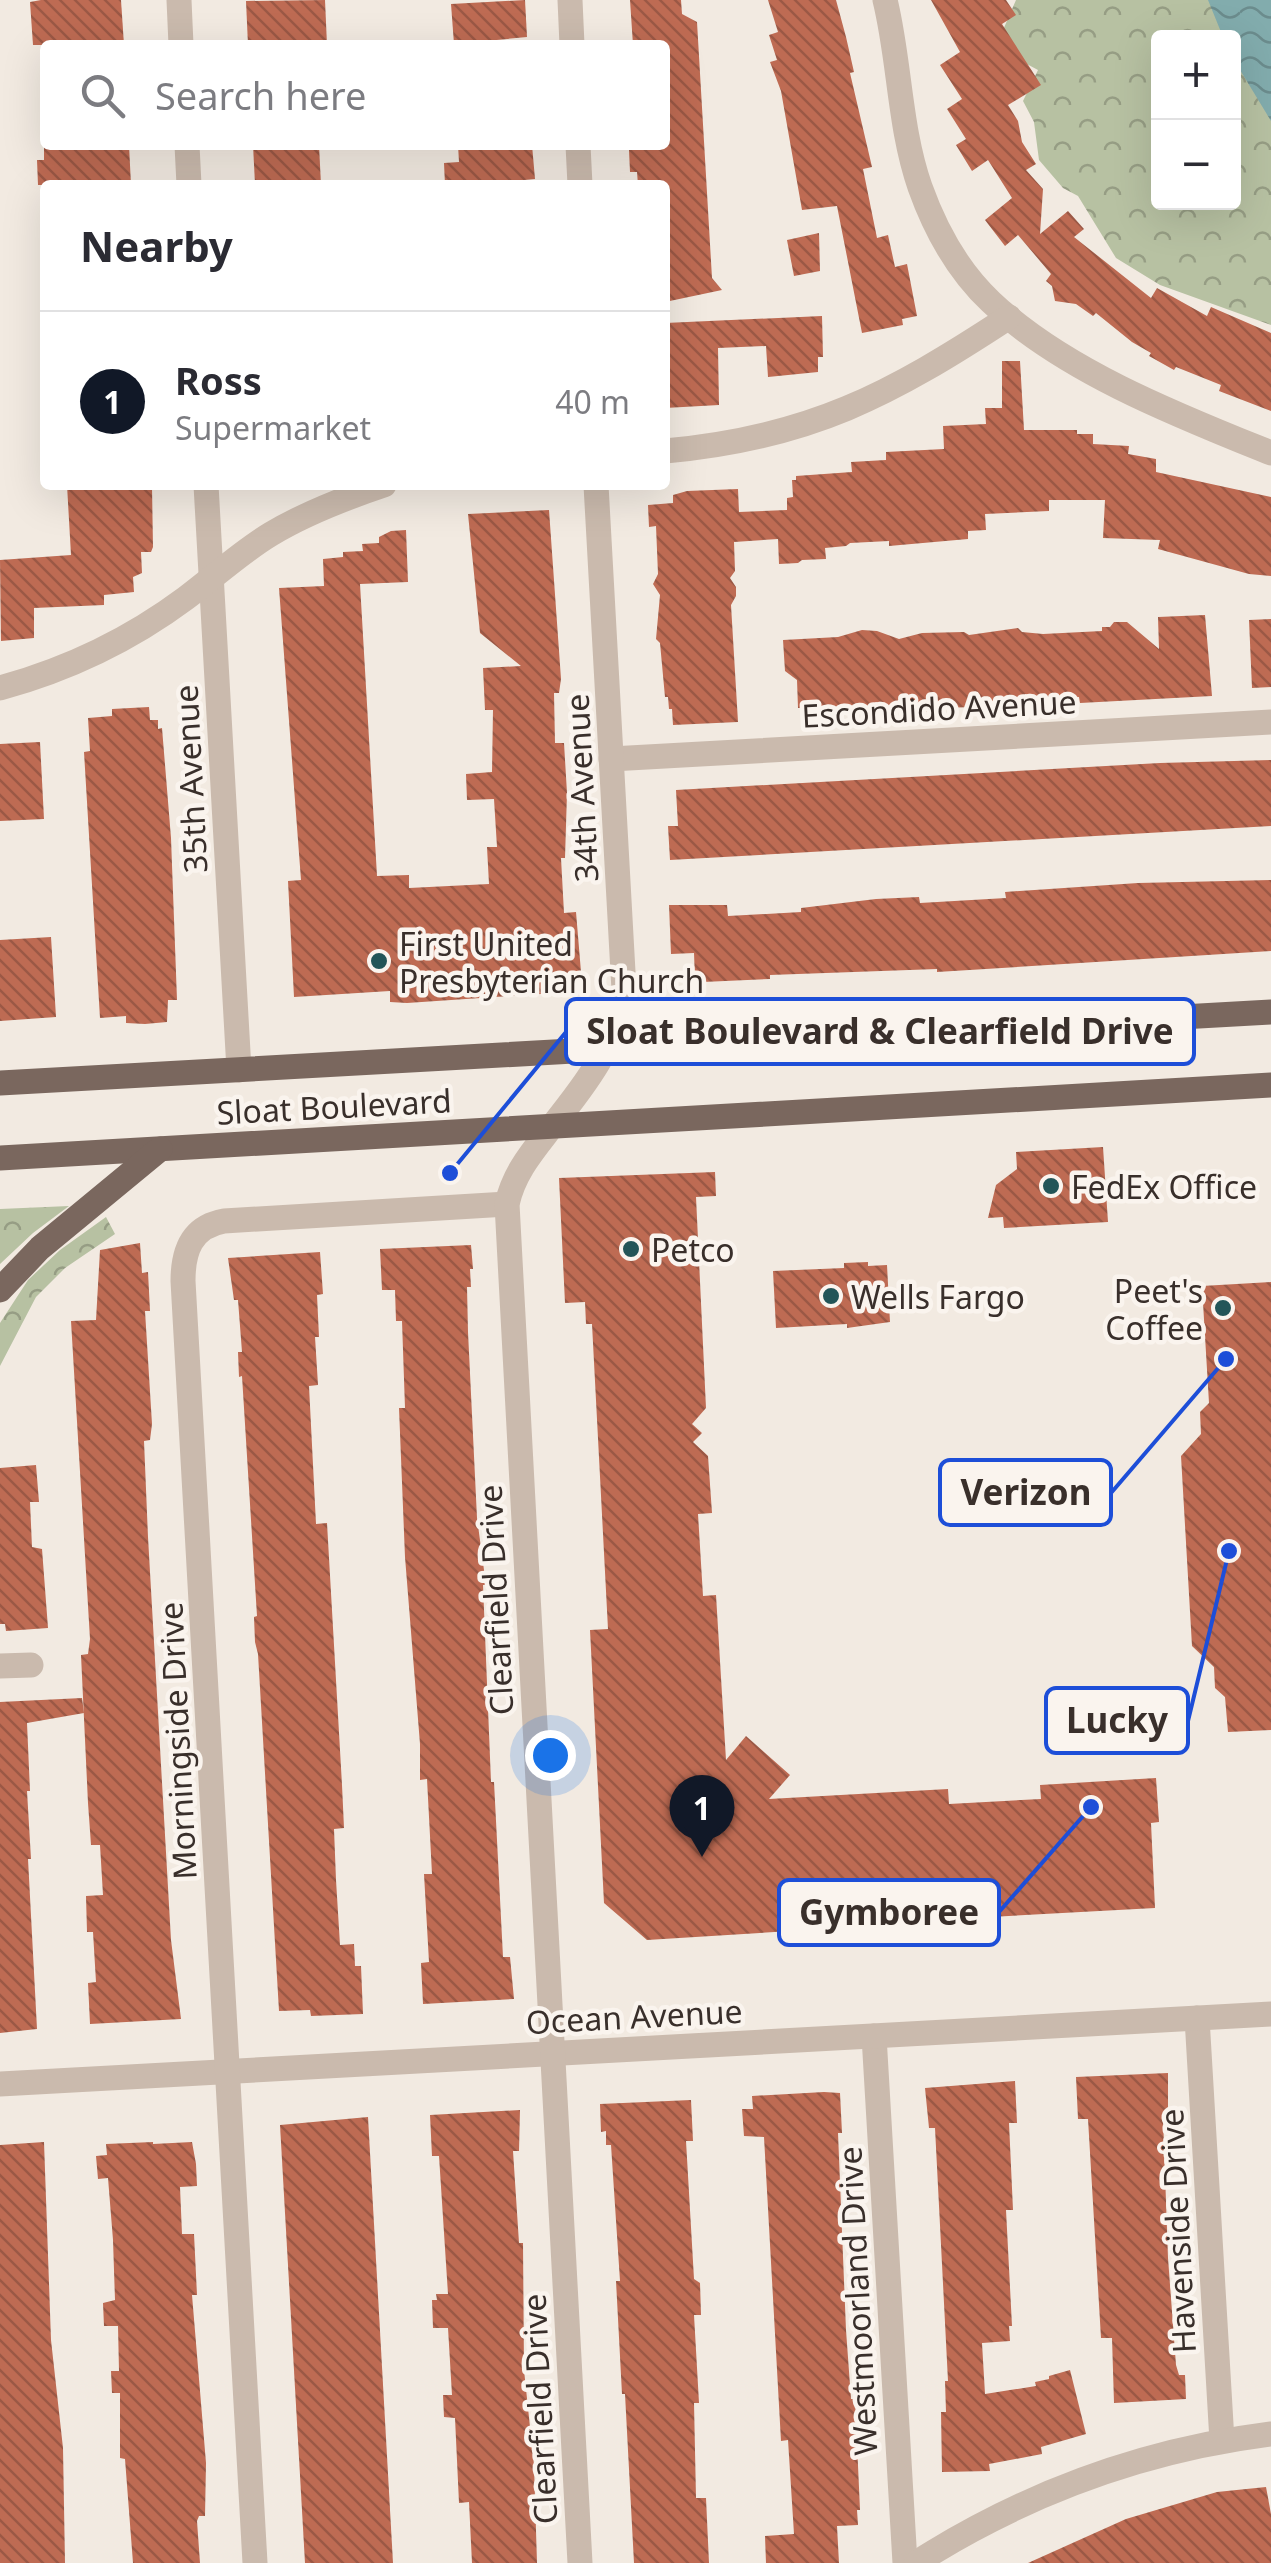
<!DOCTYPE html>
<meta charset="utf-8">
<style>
body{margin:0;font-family:"Noto Sans",sans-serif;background:#f2f2f3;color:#2b2b33}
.controls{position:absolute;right:30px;top:30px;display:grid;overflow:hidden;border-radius:10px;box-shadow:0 10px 40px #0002}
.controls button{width:90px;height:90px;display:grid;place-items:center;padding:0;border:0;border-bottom:2px solid #e1e1e2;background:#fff;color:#2b2b33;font:50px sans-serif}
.you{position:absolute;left:550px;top:1755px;width:35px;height:35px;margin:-25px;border:8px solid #fff;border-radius:50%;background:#1a73e8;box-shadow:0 0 0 15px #1a73e833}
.badge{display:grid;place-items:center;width:65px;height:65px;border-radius:50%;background:#111827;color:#fff;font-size:32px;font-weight:700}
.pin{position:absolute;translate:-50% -82px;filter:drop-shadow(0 2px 5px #0008)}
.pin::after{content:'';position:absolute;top:52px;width:35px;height:30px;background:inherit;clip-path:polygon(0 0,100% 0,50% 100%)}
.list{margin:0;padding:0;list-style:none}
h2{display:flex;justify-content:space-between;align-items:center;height:130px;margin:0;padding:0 40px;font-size:42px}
h2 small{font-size:32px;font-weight:400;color:#7c7c81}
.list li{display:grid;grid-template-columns:65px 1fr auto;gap:30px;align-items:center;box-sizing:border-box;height:180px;padding:0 40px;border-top:2px solid #e1e1e2}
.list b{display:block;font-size:38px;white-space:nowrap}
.list p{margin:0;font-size:32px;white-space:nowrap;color:#7c7c81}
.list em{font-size:32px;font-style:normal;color:#7c7c81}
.icon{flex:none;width:55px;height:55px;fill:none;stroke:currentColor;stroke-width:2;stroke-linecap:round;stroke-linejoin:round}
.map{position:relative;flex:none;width:1271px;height:2563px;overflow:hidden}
.search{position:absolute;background:#fff;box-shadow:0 10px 40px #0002;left:40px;top:40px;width:630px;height:110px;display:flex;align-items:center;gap:25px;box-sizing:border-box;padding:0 35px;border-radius:10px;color:#7c7c81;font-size:38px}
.panel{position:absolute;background:#fff;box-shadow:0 10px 40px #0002;left:40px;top:180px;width:630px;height:310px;border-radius:10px}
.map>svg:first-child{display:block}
</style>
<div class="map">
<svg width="1271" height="2563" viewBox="0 0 1271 2563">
<defs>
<pattern id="forest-crowns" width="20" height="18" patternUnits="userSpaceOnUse" patternTransform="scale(2.5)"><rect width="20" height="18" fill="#b7c1a2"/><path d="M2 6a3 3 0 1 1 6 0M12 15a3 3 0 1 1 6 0" fill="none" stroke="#969d84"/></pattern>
<pattern id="water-waves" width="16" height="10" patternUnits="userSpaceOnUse" patternTransform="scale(2.5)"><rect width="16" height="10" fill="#82acad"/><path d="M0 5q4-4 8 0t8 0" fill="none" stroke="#6b8c8d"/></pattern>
<pattern id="building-back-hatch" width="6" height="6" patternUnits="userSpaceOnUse" patternTransform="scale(2.5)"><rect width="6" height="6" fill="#be6b53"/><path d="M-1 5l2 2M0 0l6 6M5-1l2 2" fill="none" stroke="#9b5845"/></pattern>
</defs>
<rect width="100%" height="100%" fill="#f2eae1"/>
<g fill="url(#forest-crowns)" fill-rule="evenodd">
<path d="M1016 0H1271V325L1160 285 1116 258 1078 196 1063 188 1039 160 1034 122 1023 101 1038 70 1012 56 1003 30ZM1158 38H1234V202H1158Z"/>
<path d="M69 1206 33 1233 0 1264V1209Z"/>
<path d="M106 1217 115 1234 65 1268 36 1297 0 1366V1323L28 1280 60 1250Z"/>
</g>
<path fill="url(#water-waves)" d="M1208 0H1271V121L1234 60V38L1223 37Z"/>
<g fill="url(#building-back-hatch)">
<path d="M41 0H121L124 45H33L30 2Z"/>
<path d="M325 0 327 45H248L246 1Z"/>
<path d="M525 0 527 37 454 44 451 4Z"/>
<path d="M630 0H681L682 14 697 22 712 278 722 290 665 302V185H638L637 172H630L629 150 665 147V45H633Z"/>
<path d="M768 0H836L846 37 854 72 850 73 872 167 863 169 877 238 888 235 895 267 907 264 917 316 902 319 903 325 862 333 837 206 802 210 781 91 770 62 777 60 769 35 778 32Z"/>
<path d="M931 0H1006L1016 15 1002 24 1041 85 1008 105 1018 121 1022 142 1036 164 1026 170 1043 189 1040 234 1068 211 1084 229 1074 237 1151 298 1157 288 1207 316 1211 307 1271 333V411L1219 391 1221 385 1176 367 1174 370 1149 356 1151 353 1132 342 1096 313 1093 316 1076 304 1055 301 1052 286 1046 281 1051 274 1018 235 1005 246 985 220 1012 198 988 160 972 171 956 145 966 139 947 109 962 99 940 65 960 52Z"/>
<path d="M44 145H129L131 185H38L37 160H44Z"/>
<path d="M253 145H319L321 185 255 184Z"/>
<path d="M458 145H532L535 179 514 181V185H445L444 163 459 162Z"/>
<path d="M819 233 820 271 794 276 787 240Z"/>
<path d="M822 316 823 357H818V372L768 377 766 346 718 348 719 405 665 408V323Z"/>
<path d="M1002 361H1020L1024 430H1077V434H1093V444L1129 446 1128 454 1156 459V472L1271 497V576L1249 574 1158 549 1160 540 1103 538 1105 500H1049V511L985 514 986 530 968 531V539L889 546V541L850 543 846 546 825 548 826 559 802 560 798 563 779 564 778 539 734 542 735 571 730 578 736 587V596L731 605 738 722 673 725 672 709H669L668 697H665L660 643 656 639 660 595 653 584 658 574 656 526 649 527 648 505 673 503V495L687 491 738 489 739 512 787 510V498L793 497 792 480H796V476L852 472 851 462 886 460V452L944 449 943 426 986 424 985 408H1002Z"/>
<path d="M67 485 152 487 153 547 151 552H141L142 573 133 577 134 592 104 595V605L34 608V638L1 641 0 560 71 555Z"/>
<path d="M549 510 561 679 559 693H554L555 743H564L567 793 565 858H561L564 913 576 912 582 984 554 985 555 993 407 1003 390 1002V991L294 997 288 881 301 880 279 588 324 586 323 559 343 557V552L363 551 362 544 379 543V537L391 531 406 530 408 582 360 584 377 876 409 875V888L489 884 487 847H497L494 799 467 800 466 774 492 772 493 710H485L483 668 521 666 480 633 468 514Z"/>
<path d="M1205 615 1212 696 1080 703 1079 697 1046 699 1041 705 940 708V711L911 712V708L860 712V707H818L811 717 805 708H798L797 680 785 671 783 640 838 637 862 630 877 631 899 639 922 633 964 632 969 635 1018 628 1022 632 1043 634 1102 631V627H1110L1114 622H1127L1159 649 1158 617Z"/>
<path d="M1271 619V687L1252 688 1249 620Z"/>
<path d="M149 707 150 720H158V729L162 728 171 838 177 1000H168L167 1022 145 1024 126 1023V1016L100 1018 84 752 90 751 88 718 112 716V709Z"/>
<path d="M40 742 44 819 0 821V744Z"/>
<path d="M1271 760V826L670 860 668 826H678L676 790 1160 763Z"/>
<path d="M1271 880V951L937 972V969L770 975V979L703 982 695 979 694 953 671 954 669 905H727L728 916 801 912V908L876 899 919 897 920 903 1006 898 1005 892 1138 883Z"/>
<path d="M51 937 56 1017 0 1021V940Z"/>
<path d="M1103 1147 1108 1222 1004 1228 1003 1217 988 1218 996 1185 1017 1169 1016 1152Z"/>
<path d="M715 1172 716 1196 696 1197 706 1408 692 1424 702 1433 693 1442 708 1456 712 1513 698 1514 703 1596 716 1595 726 1760 746 1736 790 1775 769 1799 948 1789 949 1804 1041 1799 1040 1785 1156 1778 1159 1822 1151 1823 1155 1908 806 1927 807 1930 647 1940 604 1903 590 1630 608 1629 592 1324H586L585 1302 565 1303 559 1178Z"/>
<path d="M140 1243 142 1273 148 1272 150 1311H145L152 1424 150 1440 144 1441 148 1537 171 1940 181 2019 90 2024 88 1983 96 1982 93 1932H87L86 1896 103 1895 100 1845H91L88 1803 81 1655 88 1654 90 1639 71 1321 96 1320 100 1250Z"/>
<path d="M471 1245 473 1269H470L471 1287H467L468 1332 477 1518 486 1585H483L491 1782H494L503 1957H510L514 1999 423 2004 421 1963 429 1962 424 1874H432L427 1779 420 1780V1744L405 1557 399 1408H405L402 1321H396L395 1290H382L380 1249Z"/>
<path d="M320 1252 323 1294 317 1295 319 1337H315L318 1385 309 1386 316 1524 327 1523 342 1785 344 1828 334 1829 336 1880 340 1945 354 1944 355 1966H361L363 2014 311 2016 310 2010 279 2011 258 1654 255 1642 254 1617 257 1616 242 1376 239 1377 238 1352H242L238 1300H234L228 1258Z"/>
<path d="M868 1262V1266L887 1265 890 1322 847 1328V1324L776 1328 773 1271 844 1268V1263Z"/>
<path d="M1271 1282V1730L1228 1732 1225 1697 1215 1688 1214 1667 1192 1646 1181 1456 1201 1434 1200 1412 1209 1403 1202 1286Z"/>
<path d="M36 1465 39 1502H30L32 1547 42 1549 48 1628 6 1631 5 1624H0V1468Z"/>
<path d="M82 1698 84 1713 27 1723 30 1791H27L31 1859H28L37 2029 0 2033V1702Z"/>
<path d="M1168 2073V2116L1163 2117 1168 2258 1176 2365 1179 2375H1185L1186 2399 1114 2403 1112 2338H1101L1088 2119H1078L1076 2077Z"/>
<path d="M1015 2081 1017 2123H1009L1013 2210H1006L1012 2326H1009L1010 2341 982 2343 985 2394 1036 2386 1035 2382 1049 2379V2376L1070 2370 1086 2434 1041 2447 1042 2454 989 2464 990 2471 942 2472 941 2412H946L945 2381H948L935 2128H929L925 2088Z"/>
<path d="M824 2092 840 2093 842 2133H838L846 2330 851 2399H855L860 2510H857L858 2525 837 2526 839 2563H766L765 2536 794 2534 788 2440 781 2441 764 2137 744 2136 742 2109H753L752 2096Z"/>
<path d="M691 2100 693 2141H686L694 2279 700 2283 701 2315H694L699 2403H694L696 2498H706L709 2563H634L625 2394H622L616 2281H620L611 2145H606V2131L601 2132 600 2104Z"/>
<path d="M520 2110 519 2151H513L519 2243H523L524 2370 534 2465 537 2563H472L469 2502 459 2503 455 2418 444 2417 443 2395H452L448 2328H433L432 2300H437L436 2294H448L439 2156H432L430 2115Z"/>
<path d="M368 2117 393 2563H305L280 2125Z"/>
<path d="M44 2142 51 2340 63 2448 65 2563H0V2145Z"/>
<path d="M153 2142V2144L192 2142 196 2164 197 2186 180 2187 182 2234H194L197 2295H192L206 2463 205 2516H199L197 2521 200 2563H133L125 2459 120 2458V2393H112L111 2371H119L118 2326H104L103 2303 115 2300 113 2240 108 2178 98 2179 96 2156 107 2155 106 2144Z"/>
<path d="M1266 2487 1271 2514V2563H1028L1126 2519 1217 2492Z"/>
</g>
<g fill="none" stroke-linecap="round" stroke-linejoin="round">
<g stroke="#cabaad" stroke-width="25">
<path d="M179 0 181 45"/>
<path d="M570 0 572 45"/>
<path d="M885 0C900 61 899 127 920 187 935 229 958 271 991 302 1064 371 1179 416 1271 453"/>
<path d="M187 145 189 185"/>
<path d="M578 145 580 185"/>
<path d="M665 451C810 438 890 395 1009 317"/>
<path d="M206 485 239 1070"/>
<path d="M0 688C66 670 131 639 186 598 214 577 241 552 271 534 306 513 345 498 384 485"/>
<path d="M611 759 1271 722"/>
<path d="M0 1666 31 1665"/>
<path d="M1197 2018 1222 2441"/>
<path d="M874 2036 905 2563"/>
<path d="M0 2084 1271 2014"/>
<path d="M255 2563 183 1281C183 1251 191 1227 224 1221L507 1204"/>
<path d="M580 2563 507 1204C514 1172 533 1151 553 1125 585 1085 618 1043 624 990L596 485"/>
<path d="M916 2563C1024 2494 1144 2450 1271 2434"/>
</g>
<g stroke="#7a675e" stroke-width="25">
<path d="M0 1083 1271 1012"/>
<path d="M0 1158 1271 1085"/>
<path d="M0 1290 40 1248 160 1149"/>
</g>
</g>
<g fill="#235558" stroke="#faf4ee" stroke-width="4">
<circle cx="379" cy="961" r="10"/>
<circle cx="1051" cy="1186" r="10"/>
<circle cx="631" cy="1249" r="10"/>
<circle cx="831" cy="1296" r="10"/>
<circle cx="1223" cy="1308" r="10"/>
</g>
<g text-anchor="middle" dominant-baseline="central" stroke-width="9" stroke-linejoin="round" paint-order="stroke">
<g font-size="32" fill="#392f2b" stroke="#faf4ee">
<text transform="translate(939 708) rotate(-3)">Escondido Avenue</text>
<text transform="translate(190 779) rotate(-93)">35th Avenue</text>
<text transform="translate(581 788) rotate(-93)">34th Avenue</text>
<text transform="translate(334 1106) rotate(-3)">Sloat Boulevard</text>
<text transform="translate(495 1600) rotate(-93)">Clearfield Drive</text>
<text transform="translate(177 1741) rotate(-93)">Morningside Drive</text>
<text transform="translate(634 2016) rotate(-3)">Ocean Avenue</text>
<text transform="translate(1177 2231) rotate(-93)">Havenside Drive</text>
<text transform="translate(857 2301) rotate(-93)">Westmoorland Drive</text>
<text transform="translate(539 2409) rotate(-93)">Clearfield Drive</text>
</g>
<g font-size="32" fill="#392f2b" stroke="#faf4ee" text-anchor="start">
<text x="399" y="943">First United<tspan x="399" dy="37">Presbyterian Church</tspan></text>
<text x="1071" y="1186">FedEx Office</text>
<text x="651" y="1249">Petco</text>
<text x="1203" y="1290" text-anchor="end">Peet's<tspan x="1203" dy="37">Coffee</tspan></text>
<text x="851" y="1296">Wells Fargo</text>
</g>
</g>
<path fill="none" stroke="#1d4ed8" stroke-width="4" d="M450 1173L566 1032M1226 1359L1111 1493M1229 1551L1188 1721M1091 1807L999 1912"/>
<g fill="#1d4ed8" stroke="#faf4ee" stroke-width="4">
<circle cx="450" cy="1173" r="10"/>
<circle cx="1226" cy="1359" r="10"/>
<circle cx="1229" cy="1551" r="10"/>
<circle cx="1091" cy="1807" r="10"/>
</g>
<g fill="#faf4ee" stroke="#1d4ed8" stroke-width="4">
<rect x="566" y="999" width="628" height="65" rx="10"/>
<rect x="940" y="1460" width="171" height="65" rx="10"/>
<rect x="1046" y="1688" width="142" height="65" rx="10"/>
<rect x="779" y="1880" width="220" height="65" rx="10"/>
</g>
<g font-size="35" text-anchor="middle" font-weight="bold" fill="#392f2b">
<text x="880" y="1044">Sloat Boulevard &amp; Clearfield Drive</text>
<text x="1026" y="1505">Verizon</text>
<text x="1117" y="1733">Lucky</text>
<text x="889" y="1925">Gymboree</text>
</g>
</svg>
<div class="controls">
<button>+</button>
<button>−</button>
</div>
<div class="you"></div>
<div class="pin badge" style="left:702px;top:1857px">1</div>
<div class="search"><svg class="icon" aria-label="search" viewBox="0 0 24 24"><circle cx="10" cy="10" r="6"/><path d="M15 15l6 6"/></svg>Search here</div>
<section class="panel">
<h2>Nearby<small></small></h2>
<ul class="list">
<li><span class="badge">1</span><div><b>Ross</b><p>Supermarket</p></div><em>40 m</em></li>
</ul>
</section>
</div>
